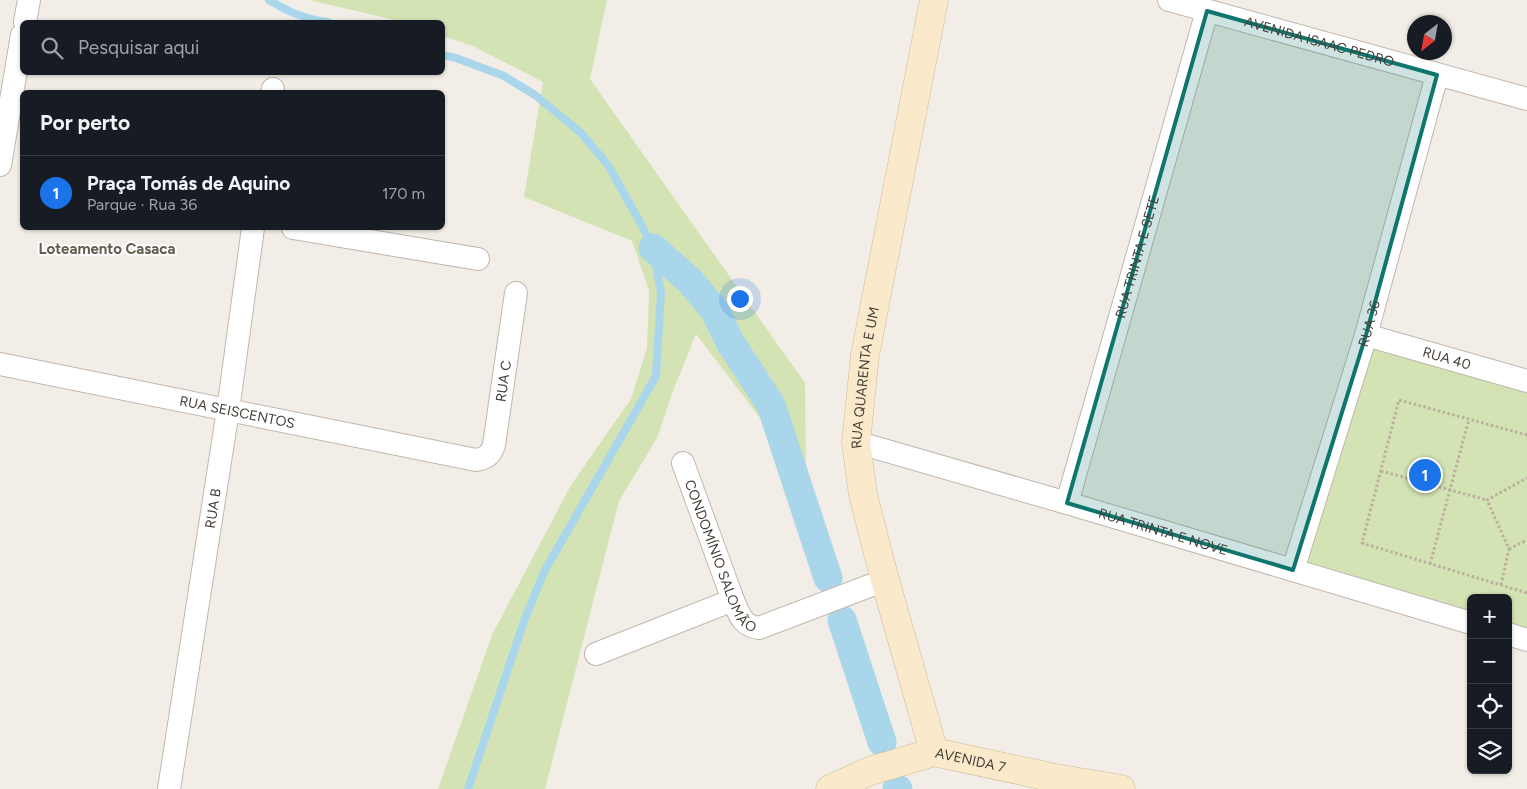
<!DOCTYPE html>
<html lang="pt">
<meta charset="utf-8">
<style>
body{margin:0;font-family:Figtree,sans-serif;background:#20242c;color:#f1f3f6}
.controls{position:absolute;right:15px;bottom:15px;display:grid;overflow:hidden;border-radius:8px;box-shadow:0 1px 4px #0004}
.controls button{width:45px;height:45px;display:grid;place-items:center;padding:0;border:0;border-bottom:1px solid #363941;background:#171b24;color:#f1f3f6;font:25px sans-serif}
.compass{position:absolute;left:1407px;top:15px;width:45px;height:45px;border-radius:50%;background:#171b24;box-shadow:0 1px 4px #0004;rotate:211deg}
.you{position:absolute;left:739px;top:298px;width:18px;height:18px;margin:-12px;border:4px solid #fff;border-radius:50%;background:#1a73e8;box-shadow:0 0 0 8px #1a73e833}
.badge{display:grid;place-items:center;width:32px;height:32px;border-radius:50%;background:#1a73e8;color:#fff;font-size:16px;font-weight:700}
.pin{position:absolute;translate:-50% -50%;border:2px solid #fff;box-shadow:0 1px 5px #0006}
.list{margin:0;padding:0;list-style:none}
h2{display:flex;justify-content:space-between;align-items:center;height:65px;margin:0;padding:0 20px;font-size:21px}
h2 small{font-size:16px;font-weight:400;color:#9ea1a6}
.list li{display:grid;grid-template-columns:32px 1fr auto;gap:15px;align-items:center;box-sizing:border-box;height:75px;padding:0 20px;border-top:1px solid #363941}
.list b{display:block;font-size:19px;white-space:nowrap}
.list p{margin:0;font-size:16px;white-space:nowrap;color:#9ea1a6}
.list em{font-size:16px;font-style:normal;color:#9ea1a6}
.icon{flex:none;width:28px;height:28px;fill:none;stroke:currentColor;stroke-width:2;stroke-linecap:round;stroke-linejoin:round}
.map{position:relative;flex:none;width:1527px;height:789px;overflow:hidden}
.search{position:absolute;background:#171b24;box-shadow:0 1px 4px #0004;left:20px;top:20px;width:425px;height:55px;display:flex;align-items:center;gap:12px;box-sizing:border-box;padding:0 18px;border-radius:8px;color:#9ea1a6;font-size:19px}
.panel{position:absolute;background:#171b24;box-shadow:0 1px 4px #0004;left:20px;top:90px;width:425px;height:140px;border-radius:8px}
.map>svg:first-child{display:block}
</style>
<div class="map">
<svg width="1527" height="789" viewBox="0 0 1527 789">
<rect width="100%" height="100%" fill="#f2eee7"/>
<g fill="#d3e3b4">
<path d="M309 0H607L590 79 805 383 806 478 696 334 673 391 657 438 619 501 545 789H438L492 635 571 485 631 399 647 348 649 291 632 241 524 197 543 82 473 46 443 36 442 22H403Z"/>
<path d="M1366 335 1527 381V640L1508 634V598H1471V623L1293 570Z"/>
</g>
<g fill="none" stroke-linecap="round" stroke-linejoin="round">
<g stroke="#a9d6ea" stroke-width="8">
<path d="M269 0C289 12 304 19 328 22"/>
<path d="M442 55 456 58 504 76 535 95 581 133 608 165 641 224 653 248 661 293 656 376 544 572 524 621 468 789"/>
</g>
<g stroke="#a9d6ea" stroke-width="29">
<path d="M653 248 691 282 715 311 730 342 771 405 828 578"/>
<path d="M842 620 882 742"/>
<path d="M897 789H898"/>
</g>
<defs>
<g id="street">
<path id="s1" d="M1169 0 1527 99"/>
<path d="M25 22 29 0"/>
<path d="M272 92 273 89"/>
<path d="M0 165 22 35"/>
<path d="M293 228 478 259"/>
<path id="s2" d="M1366 335 1527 381"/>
<path id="s3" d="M0 364 476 460C486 458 491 455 494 445L516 293"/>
<path id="s4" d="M856 442 1067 503 1471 623"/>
<path id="s5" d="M683 463 733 600C739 614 742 626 759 628L885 580"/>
<path id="s6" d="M1067 503 1207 11"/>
<path id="s7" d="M1293 570 1366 335 1437 75"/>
<path d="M1508 634 1527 640"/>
<path d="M596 654 733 600"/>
<path id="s8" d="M169 789 228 410 253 228"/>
</g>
<g id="secondary">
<path id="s9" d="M934 752 885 580 863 495 856 442 865 355 934 0"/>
<path id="s10" d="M830 789 870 771 934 752 1055 778 1121 789"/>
</g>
</defs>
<use href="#street" stroke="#c0b7ae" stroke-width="24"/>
<use href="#secondary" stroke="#cebb9a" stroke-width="29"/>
<g stroke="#bdaf9d" stroke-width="3" stroke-dasharray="2.5 2.5" stroke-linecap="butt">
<path d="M1527 435 1399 400 1362 543 1527 593"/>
<path d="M1381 471 1487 500"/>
<path d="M1509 549 1527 540"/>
<path d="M1430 564 1469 419"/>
<path d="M1501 585 1509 549 1487 500 1527 478"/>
</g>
<use href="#street" stroke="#fff" stroke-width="22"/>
<use href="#secondary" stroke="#fae9ca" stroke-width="28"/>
</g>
<path fill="#0f766e" fill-opacity="0.2" stroke="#0f766e" stroke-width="4" stroke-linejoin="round" d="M1207 11 1437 75 1366 335 1293 570 1067 503Z"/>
<g text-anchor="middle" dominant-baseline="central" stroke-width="4" stroke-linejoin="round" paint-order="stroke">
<g font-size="14" fill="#453e37" stroke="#fff">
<text stroke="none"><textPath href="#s1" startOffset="156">AVENIDA ISAAC PEDRO</textPath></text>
<text stroke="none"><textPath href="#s6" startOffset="256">RUA TRINTA E SETE</textPath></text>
<text stroke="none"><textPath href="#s7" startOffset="258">RUA 36</textPath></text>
<text stroke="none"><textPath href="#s2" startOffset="84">RUA 40</textPath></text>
<text stroke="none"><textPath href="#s9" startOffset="385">RUA QUARENTA E UM</textPath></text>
<text stroke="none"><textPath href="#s3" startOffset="575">RUA C</textPath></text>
<text stroke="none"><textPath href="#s3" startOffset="242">RUA SEISCENTOS</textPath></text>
<text stroke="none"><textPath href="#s8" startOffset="284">RUA B</textPath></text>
<text stroke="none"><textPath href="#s4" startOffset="320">RUA TRINTA E NOVE</textPath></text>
<text stroke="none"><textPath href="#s5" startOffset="101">CONDOMÍNIO SALOMÃO</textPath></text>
<text stroke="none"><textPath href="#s10" startOffset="148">AVENIDA 7</textPath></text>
</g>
<g font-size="15" font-weight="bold" fill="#675b4f" stroke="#fff">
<text x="107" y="249">Loteamento Casaca</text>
</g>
</g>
</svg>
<div class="controls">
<button>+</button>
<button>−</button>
<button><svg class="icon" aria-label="locate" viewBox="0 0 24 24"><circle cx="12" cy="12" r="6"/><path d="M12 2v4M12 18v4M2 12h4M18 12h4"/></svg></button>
<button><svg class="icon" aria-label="layers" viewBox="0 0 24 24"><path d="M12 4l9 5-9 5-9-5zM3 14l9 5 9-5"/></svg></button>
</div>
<svg class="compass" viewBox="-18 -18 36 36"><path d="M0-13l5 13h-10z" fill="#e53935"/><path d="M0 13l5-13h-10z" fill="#9ea1a6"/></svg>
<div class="you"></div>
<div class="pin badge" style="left:1425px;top:475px">1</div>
<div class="search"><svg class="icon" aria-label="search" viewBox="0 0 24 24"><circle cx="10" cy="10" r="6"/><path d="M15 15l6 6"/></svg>Pesquisar aqui</div>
<section class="panel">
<h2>Por perto<small></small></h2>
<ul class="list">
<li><span class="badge">1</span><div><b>Praça Tomás de Aquino</b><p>Parque · Rua 36</p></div><em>170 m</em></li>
</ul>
</section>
</div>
